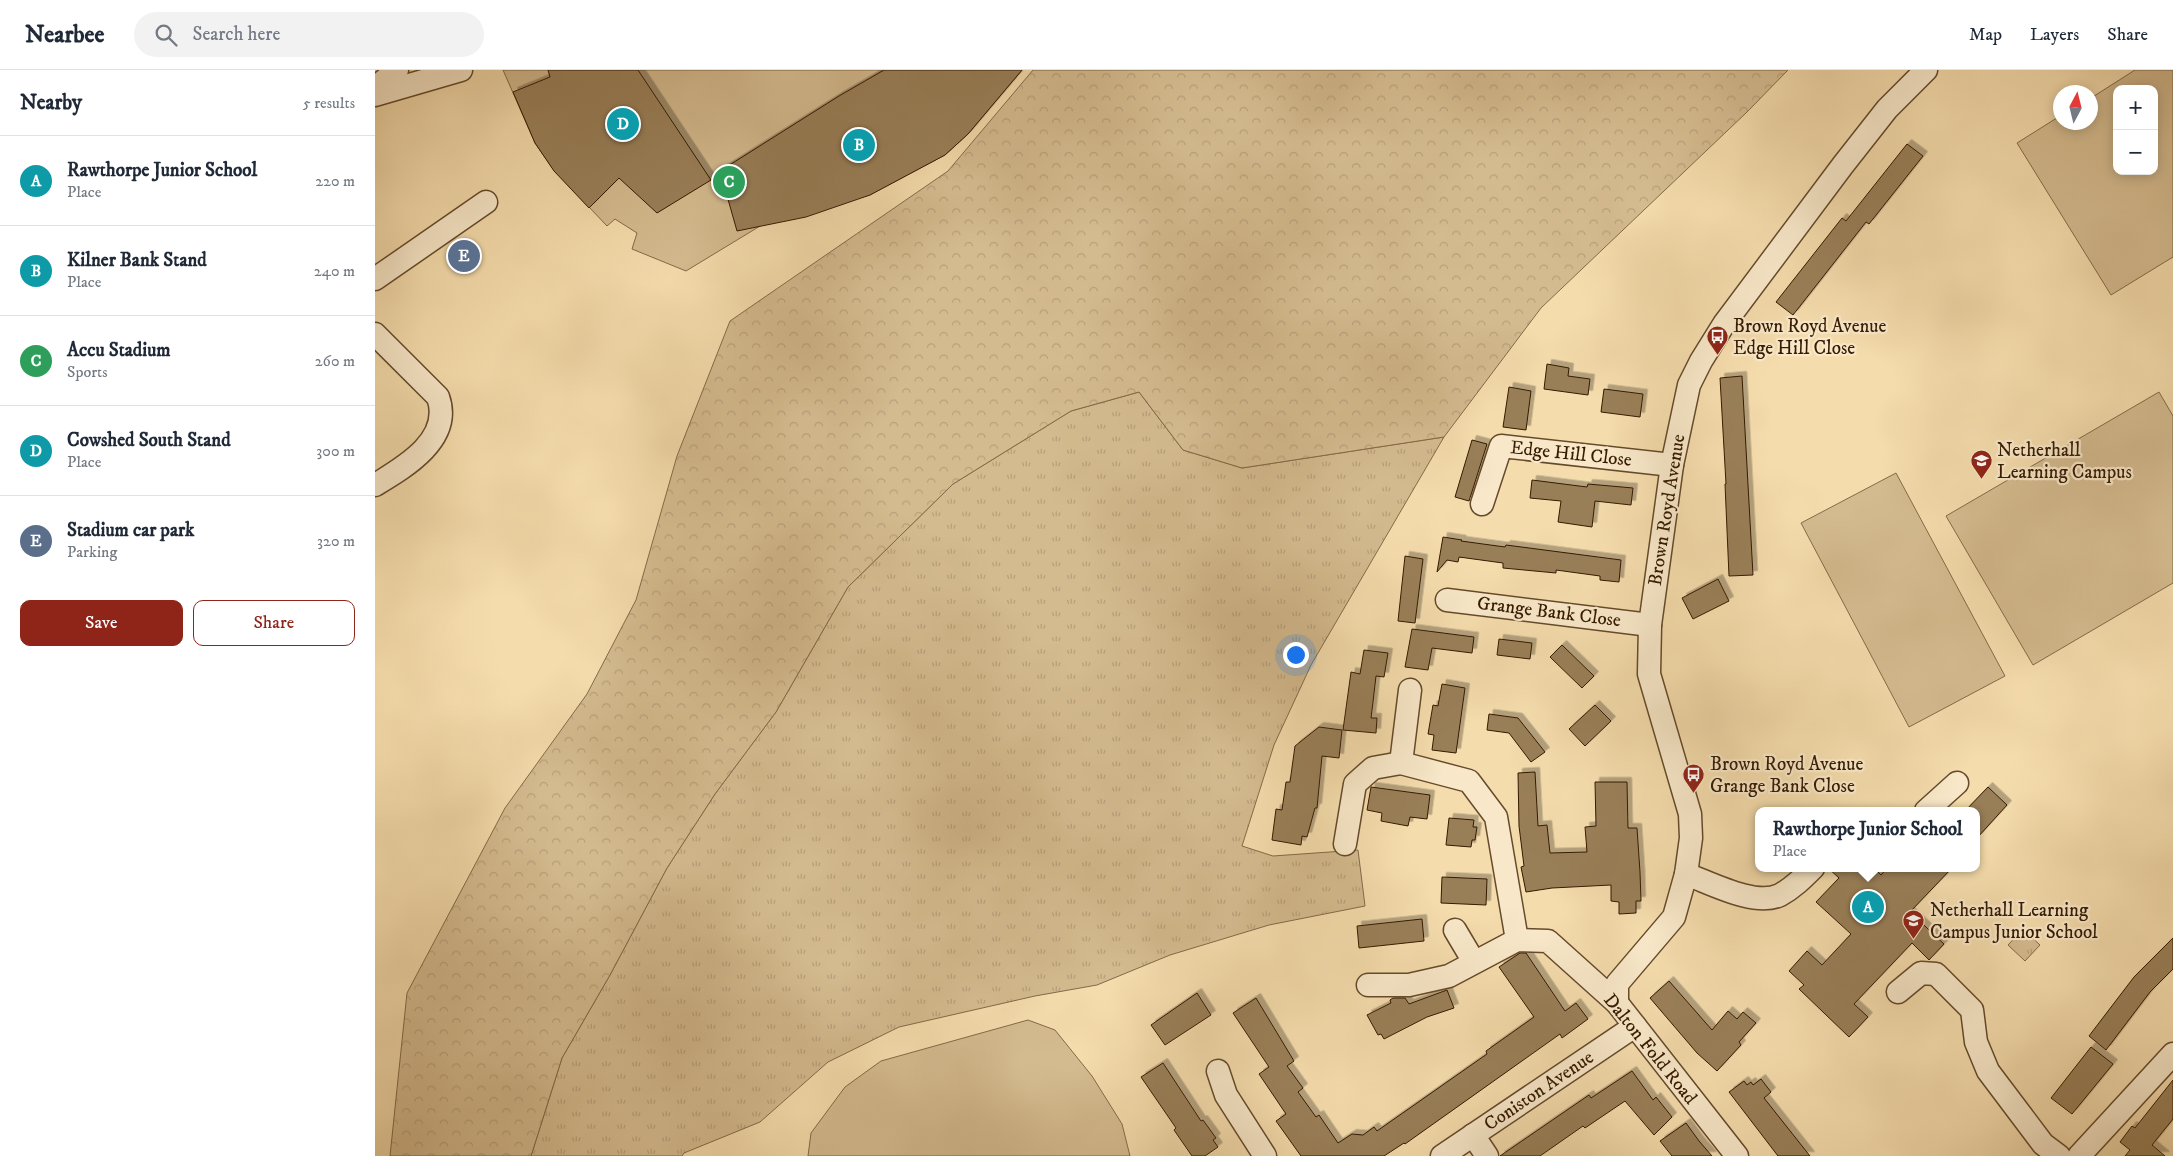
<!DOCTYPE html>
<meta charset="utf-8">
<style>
body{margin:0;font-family:"IM FELL DW Pica",serif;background:#f2f2f3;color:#1f2937}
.controls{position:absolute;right:15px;top:15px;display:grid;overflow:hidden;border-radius:10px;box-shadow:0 2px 12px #0003}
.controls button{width:45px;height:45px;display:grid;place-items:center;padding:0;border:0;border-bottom:1px solid #e0e1e3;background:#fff;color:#1f2937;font:25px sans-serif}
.compass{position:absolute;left:1678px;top:15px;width:45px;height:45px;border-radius:50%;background:#fff;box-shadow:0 2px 12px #0003;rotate:7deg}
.you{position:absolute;left:920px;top:584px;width:18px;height:18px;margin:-12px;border:4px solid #fff;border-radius:50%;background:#1a73e8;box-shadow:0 0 0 8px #1a73e833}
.badge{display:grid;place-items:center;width:32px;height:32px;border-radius:50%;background:#8f2418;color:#fff;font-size:16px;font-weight:700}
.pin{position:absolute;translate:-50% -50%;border:2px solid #fff;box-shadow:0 1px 5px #0006}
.popup{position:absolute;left:1380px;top:737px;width:225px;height:65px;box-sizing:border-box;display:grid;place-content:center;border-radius:10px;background:#fff;filter:drop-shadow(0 1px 4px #0005);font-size:16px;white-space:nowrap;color:#747a83}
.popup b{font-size:19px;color:#1f2937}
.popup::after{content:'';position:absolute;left:50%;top:100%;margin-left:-10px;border:10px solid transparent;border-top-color:#fff}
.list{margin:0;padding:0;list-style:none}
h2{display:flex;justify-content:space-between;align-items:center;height:65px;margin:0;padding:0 20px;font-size:21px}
h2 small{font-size:16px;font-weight:400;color:#747a83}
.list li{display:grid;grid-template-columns:32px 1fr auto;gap:15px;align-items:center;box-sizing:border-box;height:90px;padding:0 20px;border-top:1px solid #e0e1e3}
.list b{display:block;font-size:19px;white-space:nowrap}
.list p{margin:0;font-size:16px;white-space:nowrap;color:#747a83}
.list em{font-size:16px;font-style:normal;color:#747a83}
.actions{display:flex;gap:10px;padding:15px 20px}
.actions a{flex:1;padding:11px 0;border:1px solid #8f2418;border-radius:10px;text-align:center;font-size:18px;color:#8f2418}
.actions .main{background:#8f2418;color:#fff}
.icon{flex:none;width:28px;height:28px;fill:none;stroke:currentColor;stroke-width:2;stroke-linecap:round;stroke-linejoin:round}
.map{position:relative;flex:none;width:1798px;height:1086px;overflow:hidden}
header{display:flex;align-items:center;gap:30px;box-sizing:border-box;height:70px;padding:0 25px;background:#fff;border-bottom:1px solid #e0e1e3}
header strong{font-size:24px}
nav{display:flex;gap:28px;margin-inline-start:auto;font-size:18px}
.search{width:350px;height:45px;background:#f2f2f3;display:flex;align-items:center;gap:12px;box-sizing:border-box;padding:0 18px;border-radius:28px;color:#747a83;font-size:19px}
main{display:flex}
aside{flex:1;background:#fff}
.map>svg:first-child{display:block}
</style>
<header>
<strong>Nearbee</strong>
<div class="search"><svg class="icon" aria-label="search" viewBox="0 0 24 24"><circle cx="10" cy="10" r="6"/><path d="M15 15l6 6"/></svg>Search here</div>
<nav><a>Map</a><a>Layers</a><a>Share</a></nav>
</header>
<main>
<aside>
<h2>Nearby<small>5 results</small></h2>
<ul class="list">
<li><span class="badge" style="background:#0f9aa8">A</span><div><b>Rawthorpe Junior School</b><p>Place</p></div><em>220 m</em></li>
<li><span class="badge" style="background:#0f9aa8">B</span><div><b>Kilner Bank Stand</b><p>Place</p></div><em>240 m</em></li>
<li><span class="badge" style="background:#2e9e5b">C</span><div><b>Accu Stadium</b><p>Sports</p></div><em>260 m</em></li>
<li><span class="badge" style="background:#0f9aa8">D</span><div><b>Cowshed South Stand</b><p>Place</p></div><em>300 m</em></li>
<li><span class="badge" style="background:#5c6f8a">E</span><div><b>Stadium car park</b><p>Parking</p></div><em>320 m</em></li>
</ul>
<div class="actions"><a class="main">Save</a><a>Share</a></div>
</aside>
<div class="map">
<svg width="1798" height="1086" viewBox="0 0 1798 1086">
<defs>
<pattern id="grass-tufts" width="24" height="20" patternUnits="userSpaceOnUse" patternTransform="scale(1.25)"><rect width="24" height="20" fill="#d4bb8f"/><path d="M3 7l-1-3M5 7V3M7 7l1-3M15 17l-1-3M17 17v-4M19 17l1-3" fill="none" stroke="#b7a07a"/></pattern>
<pattern id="forest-crowns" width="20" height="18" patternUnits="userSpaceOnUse" patternTransform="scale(1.25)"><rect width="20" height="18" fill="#d4bb8f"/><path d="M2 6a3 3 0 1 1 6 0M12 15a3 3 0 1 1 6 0" fill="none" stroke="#b7a07a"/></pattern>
<filter id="shadow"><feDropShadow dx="4.5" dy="-4.5" stdDeviation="0" flood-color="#0004"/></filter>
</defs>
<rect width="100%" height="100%" fill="#f5dcac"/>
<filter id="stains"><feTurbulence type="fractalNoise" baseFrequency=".004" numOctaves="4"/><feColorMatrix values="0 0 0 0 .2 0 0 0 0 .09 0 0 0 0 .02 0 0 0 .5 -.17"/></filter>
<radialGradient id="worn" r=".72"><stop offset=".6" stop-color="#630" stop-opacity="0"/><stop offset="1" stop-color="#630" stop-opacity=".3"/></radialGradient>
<g fill="url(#grass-tufts)" stroke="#846a48">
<path d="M764 322 808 380 867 398 1069 367 936 595 899 675 867 776 898 786 983 780 990 836 894 855 795 885 722 915 660 926 524 957 453 992 385 1052 309 1083 307 1086H156L187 988 235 905 292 798 340 724 401 642 473 517 578 414 696 341Z"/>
<path d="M1648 859 1665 875 1650 891 1633 875Z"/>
</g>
<path fill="url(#forest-crowns)" stroke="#846a48" d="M658 0H1413L1372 42 1166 238 1069 367 867 398 808 380 764 322 696 341 578 414 473 517 401 642 340 724 292 798 235 905 187 988 156 1086H15L32 923 130 738 212 624 261 530 302 386 355 251 573 101Z"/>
<g fill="#d4bb8f" stroke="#846a48" fill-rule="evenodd">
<path d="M128 0H647L593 64 570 85 495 125 390 153 311 201 257 179 262 163 240 149 232 156 178 99 160 73Z"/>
<path d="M1760 0H1798V187L1736 225 1642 73 1685 46 1686 52H1716V28ZM1742 19H1779V101H1742Z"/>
<path d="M1784 322 1798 346V513L1658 595 1571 446Z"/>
<path d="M1521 403 1630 606 1534 657 1426 453Z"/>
<path d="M653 950 680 960 717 1006 747 1054 755 1086H433L436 1063 470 1017 506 991Z"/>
</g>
<g fill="#997f59" stroke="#351a00" filter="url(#shadow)">
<path d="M173 0H263L336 110 282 143 244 108 214 138 179 101 160 73 138 22 175 7Z"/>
<path d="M509 0H647L593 64 570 85 495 125 431 147 362 161 345 101 464 26Z"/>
<path d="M1532 74 1548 86 1494 154 1491 152 1418 245 1401 232 1467 148 1471 151Z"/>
<path d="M1172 294 1194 298 1193 306 1215 309 1213 325 1169 319Z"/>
<path d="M1367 306 1378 505 1354 506 1350 414H1351L1345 308Z"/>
<path d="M1134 317 1156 321 1151 360 1128 357Z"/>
<path d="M1229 319 1268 324 1265 347 1226 342Z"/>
<path d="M1097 370 1112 374 1094 431 1080 427Z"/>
<path d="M1157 410 1212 417 1213 414 1258 418 1256 435 1220 431 1217 457 1183 452 1186 431 1155 428Z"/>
<path d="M1068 467 1087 470 1086 471 1130 477 1131 475 1246 490 1244 512 1225 510V506L1181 500V503L1128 498V493L1084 487 1083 492 1072 490 1062 502Z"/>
<path d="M1030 486 1048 489 1040 553 1023 551Z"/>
<path d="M1343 509 1354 531 1318 549 1307 528Z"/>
<path d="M1037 559 1099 567 1097 583 1057 578 1053 600 1030 597Z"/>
<path d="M1124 569 1157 573 1155 589 1122 585Z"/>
<path d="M1187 575 1219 606 1207 618 1175 587Z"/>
<path d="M989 580 1013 583 1009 607 1001 606 998 632 996 648H1002L1001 663 968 660 976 602 985 604Z"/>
<path d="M1067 614 1090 618 1081 683 1057 680 1059 665 1053 664 1058 635 1063 636Z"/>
<path d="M1220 635 1236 651 1210 676 1194 659Z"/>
<path d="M1114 644 1143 648 1170 682 1156 692 1134 663 1112 660Z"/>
<path d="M944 657 967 660 964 688 947 686 942 738H940L932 767 927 766 926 775 897 770 901 739 907 740 911 712H915L920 676Z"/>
<path d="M1160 702 1163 756 1172 755 1175 783 1212 782 1210 757 1221 756 1220 712H1252L1253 758H1262L1265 802 1266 831H1261V843L1244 844V832L1236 831V815L1177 818 1151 822 1146 797 1149 796 1144 756 1143 703Z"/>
<path d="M996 717 1055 725 1052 749 1035 747 1033 756 1006 751 1007 743 992 740Z"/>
<path d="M1613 717 1632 735 1602 768V741H1590Z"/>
<path d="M1074 748 1099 750 1098 757H1102L1100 770H1097L1096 777 1071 775Z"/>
<path d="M1453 798H1499L1506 805 1512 798H1577L1535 842 1569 874 1554 890 1537 873 1479 934 1493 947 1474 967 1424 919 1429 915 1414 901 1432 881 1447 895 1476 864 1441 832 1464 808Z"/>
<path d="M1067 807 1112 809 1111 835 1066 833Z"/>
<path d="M1047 849 1049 871 984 878 982 856Z"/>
<path d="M1798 868V899L1775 922 1731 980 1714 966 1759 907Z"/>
<path d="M1145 883H1151L1190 941 1201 933 1213 949 1187 968 1185 964 1030 1074 1029 1073 1009 1086H926L901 1051 911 1044 884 1004 894 997 858 943 881 928 919 991 912 996 928 1018 923 1022 941 1047 944 1045 963 1073 977 1064 988 1065 999 1057 1002 1061 1112 984 1111 981 1159 947 1124 897Z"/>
<path d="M1294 911 1337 960 1353 941 1362 949 1368 942 1381 953 1364 972 1366 975 1342 1001 1322 983 1275 928Z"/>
<path d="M1072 920 1079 938 1052 947 1009 969 1006 964 1003 965 992 945 1016 933 1015 930 1018 928H1030L1034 934Z"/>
<path d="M822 923 836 945 790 975 776 955Z"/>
<path d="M1716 977 1738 994 1697 1044 1676 1028Z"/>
<path d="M788 993 826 1051 828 1050 841 1068 838 1070 843 1077 830 1086H817L799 1060 801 1058 766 1007Z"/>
<path d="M1257 1001 1278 1030 1281 1027 1297 1047 1279 1065 1250 1031 1210 1058 1208 1056 1165 1086H1125L1214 1025 1216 1028Z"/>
<path d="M1386 1009 1396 1022 1389 1028 1435 1086H1403L1354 1022 1369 1011 1372 1015 1376 1012 1378 1015Z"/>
<path d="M1798 1010V1049L1777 1075 1790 1086H1750L1755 1080 1745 1072 1757 1056 1760 1058Z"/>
<path d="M1311 1053 1324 1071 1337 1086H1297L1285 1071Z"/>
</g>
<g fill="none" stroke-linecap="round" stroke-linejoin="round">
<defs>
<g id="minor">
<path d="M0 18 22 0"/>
<path d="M0 25 86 0"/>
<path d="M0 209 111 132"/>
<path d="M0 264 63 327C78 369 30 397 0 415"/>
<path d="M1107 434 1126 376 1297 395"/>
<path d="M1072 530 1275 555"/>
<path d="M1026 693 1035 620"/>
<path d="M1551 741 1582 713"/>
<path d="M970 774 980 714 998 698 1026 693 1094 711 1121 747 1142 870"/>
<path d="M1311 804C1336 813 1380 837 1405 825 1418 818 1428 808 1438 798"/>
<path d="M1080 860 1099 892"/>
<path d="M993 915H1034L1074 906 1142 870 1173 871 1242 933 1362 1086"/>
<path d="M1523 922 1546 903 1561 904 1597 940 1601 972 1613 1001 1668 1074 1684 1086"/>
<path d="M1242 933V914L1299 847 1311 804 1316 768 1315 744 1274 604 1275 555 1297 395 1314 315 1326 291 1349 254 1468 95 1512 39 1551 0"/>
<path d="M843 1001 851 1025 890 1086"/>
<path d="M1098 1065 1112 1086"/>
<path d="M1067 1086 1260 956"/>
<path d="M1704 1086 1798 984"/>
</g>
</defs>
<use href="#minor" stroke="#654a2b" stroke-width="25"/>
<use href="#minor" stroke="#f8e8c9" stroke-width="22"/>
</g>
<defs>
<symbol id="bus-pin" viewBox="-11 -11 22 30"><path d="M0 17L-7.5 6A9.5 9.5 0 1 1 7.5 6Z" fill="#8f2418" stroke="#f8e8c9"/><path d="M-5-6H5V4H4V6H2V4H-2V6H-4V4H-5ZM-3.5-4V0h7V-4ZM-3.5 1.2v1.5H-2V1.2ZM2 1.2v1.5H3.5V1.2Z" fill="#fff"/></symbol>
<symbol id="school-pin" viewBox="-11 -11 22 30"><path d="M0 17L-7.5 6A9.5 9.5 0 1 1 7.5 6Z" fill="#8f2418" stroke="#f8e8c9"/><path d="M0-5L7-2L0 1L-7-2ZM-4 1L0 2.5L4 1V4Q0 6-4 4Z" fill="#fff"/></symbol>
</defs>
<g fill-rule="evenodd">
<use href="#bus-pin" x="1330" y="254" width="25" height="34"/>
<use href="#school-pin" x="1594" y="378" width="25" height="34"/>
<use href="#bus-pin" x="1306" y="692" width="25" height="34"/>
<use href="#school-pin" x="1526" y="838" width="25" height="34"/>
</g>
<g text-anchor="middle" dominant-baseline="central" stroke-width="4.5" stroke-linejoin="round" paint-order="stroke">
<g font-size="19" fill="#351a00" stroke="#f8e8c9" text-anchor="start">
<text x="1358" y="256">Brown Royd Avenue<tspan x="1358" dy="22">Edge Hill Close</tspan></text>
<text x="1622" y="380">Netherhall<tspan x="1622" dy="22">Learning Campus</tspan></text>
<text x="1335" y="694">Brown Royd Avenue<tspan x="1335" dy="22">Grange Bank Close</tspan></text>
<text x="1555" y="840">Netherhall Learning<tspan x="1555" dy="22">Campus Junior School</tspan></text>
</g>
<g font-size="19" fill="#351a00" stroke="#f8e8c9">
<text transform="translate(1196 384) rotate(6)">Edge Hill Close</text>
<text transform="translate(1292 440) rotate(-81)">Brown Royd Avenue</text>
<text transform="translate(1174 542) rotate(7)">Grange Bank Close</text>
<text transform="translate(1275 979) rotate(51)">Dalton Fold Road</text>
<text transform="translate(1164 1021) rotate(-34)">Coniston Avenue</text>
</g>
</g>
<rect width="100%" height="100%" filter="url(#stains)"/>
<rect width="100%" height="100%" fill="url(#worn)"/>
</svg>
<div class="controls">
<button>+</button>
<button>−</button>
</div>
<svg class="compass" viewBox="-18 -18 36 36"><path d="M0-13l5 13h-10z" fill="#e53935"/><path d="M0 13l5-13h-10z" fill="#747a83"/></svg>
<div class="you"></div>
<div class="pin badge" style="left:1493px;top:837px;background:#0f9aa8">A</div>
<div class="popup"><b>Rawthorpe Junior School</b>Place</div>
<div class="pin badge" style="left:484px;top:75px;background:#0f9aa8">B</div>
<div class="pin badge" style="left:354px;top:112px;background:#2e9e5b">C</div>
<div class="pin badge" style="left:248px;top:54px;background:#0f9aa8">D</div>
<div class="pin badge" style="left:89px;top:186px;background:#5c6f8a">E</div>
</div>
</main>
